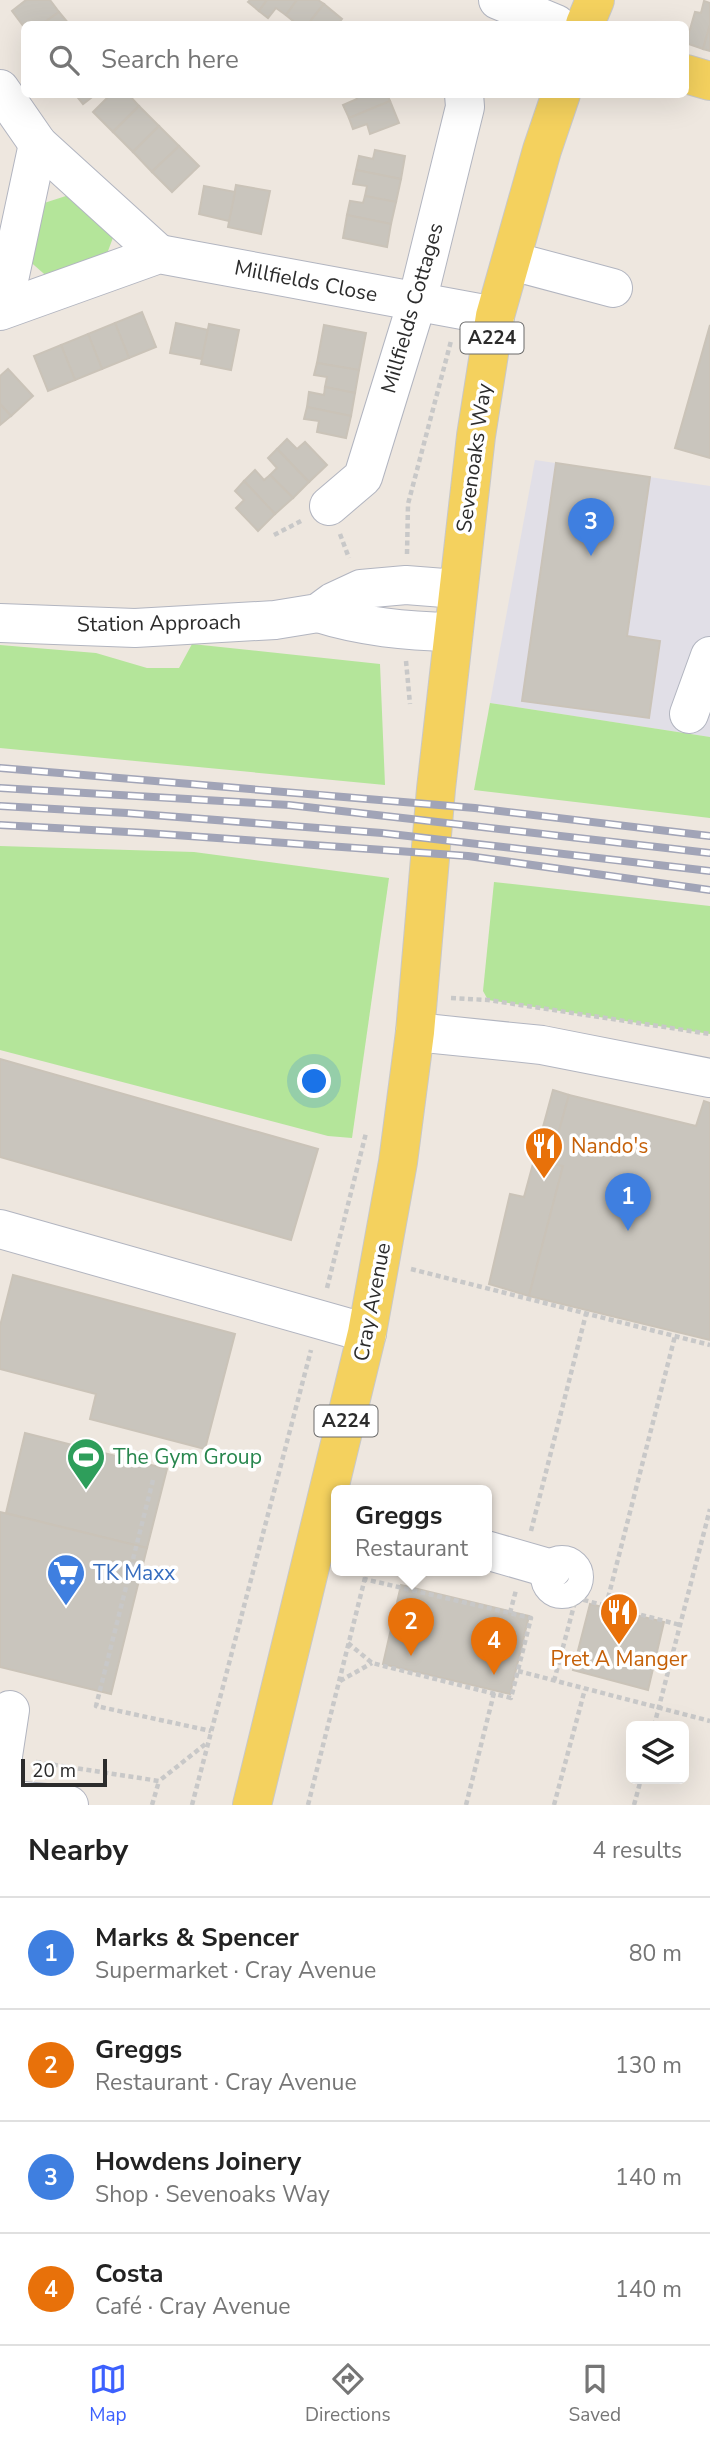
<!DOCTYPE html>
<meta charset="utf-8">
<style>
body{margin:0;font-family:"Nunito Sans",sans-serif;background:#f6f6f6;color:#222}
.controls{position:absolute;right:21px;bottom:21px;display:grid;overflow:hidden;border-radius:10px;box-shadow:0 7px 28px #0002}
.controls button{width:63px;height:63px;display:grid;place-items:center;padding:0;border:0;border-bottom:2px solid #e0e0e0;background:#fff;color:#222;font:35px sans-serif}
.scale{position:absolute;left:21px;bottom:18px;width:86px;box-sizing:border-box;padding-left:7px;border:4px solid #2c2c2c;border-top:0;font-size:19px;line-height:24px;white-space:nowrap;color:#2c2c2c;-webkit-text-stroke:5px #fff;paint-order:stroke}
.you{position:absolute;left:315px;top:1082px;width:24px;height:24px;margin:-18px;border:5px solid #fff;border-radius:50%;background:#1a73e8;box-shadow:0 0 0 10px #1a73e833}
.badge{display:grid;place-items:center;width:46px;height:46px;border-radius:50%;background:#3c60fe;color:#fff;font-size:23px;font-weight:700}
.pin{position:absolute;translate:-50% -58px;filter:drop-shadow(0 2px 4px #0008)}
.pin::after{content:'';position:absolute;top:37px;width:24px;height:21px;background:inherit;clip-path:polygon(0 0,100% 0,50% 100%)}
.popup{position:absolute;left:331px;top:1485px;width:161px;height:91px;box-sizing:border-box;display:grid;place-content:center;border-radius:10px;background:#fff;filter:drop-shadow(0 2px 5px #0005);font-size:23px;white-space:nowrap;color:#767676}
.popup b{font-size:26px;color:#222}
.popup::after{content:'';position:absolute;left:50%;top:100%;margin-left:-14px;border:14px solid transparent;border-top-color:#fff}
.list{margin:0;padding:0;list-style:none}
h2{display:flex;justify-content:space-between;align-items:center;height:91px;margin:0;padding:0 28px;font-size:30px}
h2 small{font-size:23px;font-weight:400;color:#767676}
.list li{display:grid;grid-template-columns:46px 1fr auto;gap:21px;align-items:center;box-sizing:border-box;height:112px;padding:0 28px;border-top:2px solid #e0e0e0}
.list b{display:block;font-size:26px;white-space:nowrap}
.list p{margin:0;font-size:23px;white-space:nowrap;color:#767676}
.list em{font-size:23px;font-style:normal;color:#767676}
.icon{flex:none;width:38px;height:38px;fill:none;stroke:currentColor;stroke-width:2;stroke-linecap:round;stroke-linejoin:round}
.map{position:relative;flex:none;width:710px;height:1805px;overflow:hidden}
.search{position:absolute;background:#fff;box-shadow:0 7px 28px #0002;left:21px;right:21px;top:21px;height:77px;display:flex;align-items:center;gap:18px;box-sizing:border-box;padding:0 24px;border-radius:10px;color:#767676;font-size:26px}
.sheet{height:539px;background:#fff}
nav{display:flex;justify-content:space-around;align-items:center;box-sizing:border-box;height:98px;border-top:2px solid #e0e0e0;background:#fff;font-size:19px;color:#767676}
nav a{display:grid;justify-items:center;gap:4px}
nav .on{color:#3c60fe}
.map>svg:first-child{display:block}
</style>
<div class="map">
<svg width="710" height="1805" viewBox="0 0 710 1805">
<rect width="100%" height="100%" fill="#eee7df"/>
<path fill="#e1dfe7" d="M535 460 710 486V737L490 703Z"/>
<g fill="#b4e59a">
<path d="M69 195 114 235 105 259 51 280 26 258 38 205Z"/>
<path d="M192 644 380 664 385 785 0 748V645L96 653 147 668H179Z"/>
<path d="M490 703 710 737V818L474 790Z"/>
<path d="M0 846 194 852 389 878 352 1138 328 1136 0 1050Z"/>
<path d="M494 882 710 906V1034L488 1000 483 991Z"/>
</g>
<g fill="#c9c5bd" stroke="#cac3b8" stroke-width="2">
<path d="M26 0H50L59 12 42 24H24V27L12 11Z"/>
<path d="M250 0H267L259 11 248 2Z"/>
<path d="M267 0H297L286 15 276 8 268 18 259 11Z"/>
<path d="M297 0H318L324 4 308 24H290L293 21 286 15Z"/>
<path d="M704 1 710 3V25L703 49 686 43 695 12 701 13Z"/>
<path d="M324 4 342 19 338 24H308Z"/>
<path d="M59 12 69 24H42Z"/>
<path d="M710 25V51L703 49Z"/>
<path d="M75 94H96L83 104Z"/>
<path d="M111 94H128L139 106 113 132 93 112Z"/>
<path d="M355 94H387L390 101 349 118 343 105 357 99Z"/>
<path d="M390 101 399 123 370 134 367 124 353 129 349 118Z"/>
<path d="M139 106 159 126 133 152 113 132Z"/>
<path d="M159 126 179 146 152 172 133 152Z"/>
<path d="M179 146 199 166 172 192 152 172Z"/>
<path d="M375 150 405 156 401 179 356 170 359 156 373 159Z"/>
<path d="M356 170 401 179 396 202 365 196 367 186 353 184Z"/>
<path d="M236 185 270 191 261 234 228 227Z"/>
<path d="M204 186 235 192 229 221 199 214Z"/>
<path d="M365 196 396 202 391 224 347 215 350 201 363 203Z"/>
<path d="M347 215 391 224 387 247 343 238Z"/>
<path d="M142 312 156 347 129 358 115 323Z"/>
<path d="M115 323 129 358 102 369 88 334Z"/>
<path d="M176 323 208 330 202 359 170 353Z"/>
<path d="M209 324 239 330 231 370 201 364Z"/>
<path d="M324 325 366 333 359 370 317 363Z"/>
<path d="M710 325V458L675 448Z"/>
<path d="M88 334 102 369 75 380 61 345Z"/>
<path d="M61 345 75 380 48 391 34 356Z"/>
<path d="M317 363 359 370 355 393 325 387 327 377 314 375Z"/>
<path d="M8 369 33 396 11 416 0 404V376Z"/>
<path d="M325 387 355 393 351 416 307 407 309 392 324 395Z"/>
<path d="M0 404 11 416 0 425Z"/>
<path d="M307 407 351 416 346 438 317 432 319 421 304 419Z"/>
<path d="M287 439 297 449 305 442 327 465 309 482 277 449Z"/>
<path d="M277 449 309 482 293 498 270 475 277 468 268 458Z"/>
<path d="M556 463 650 477 627 636 660 641 649 718 522 701Z"/>
<path d="M255 470 264 480 270 475 293 498 275 514 244 481Z"/>
<path d="M244 481 275 514 258 531 236 508 244 500 235 491Z"/>
<path d="M0 1059 318 1149 291 1240 0 1157Z"/>
<path d="M553 1090 569 1095 550 1163 563 1166 529 1296 489 1284 510 1194 524 1197Z"/>
<path d="M569 1095 696 1126 704 1101 710 1103V1340L529 1296 563 1166 550 1163Z"/>
<path d="M13 1275 235 1334 205 1449 90 1419 96 1394 0 1369V1326Z"/>
<path d="M25 1433 167 1469 147 1548 6 1513Z"/>
<path d="M0 1512 147 1548 111 1694 0 1667Z"/>
<path d="M401 1585 529 1616 510 1694 383 1664Z"/>
<path d="M590 1604 664 1622 648 1690 573 1670Z"/>
</g>
<g fill="none" stroke-linecap="round" stroke-linejoin="round">
<defs>
<g id="minor">
<path d="M498 0 556 24"/>
<path d="M0 89 38 144 159 254"/>
<path d="M512 261 613 288"/>
<path d="M3 308 38 144"/>
<path d="M0 311 159 254 495 316"/>
<path d="M329 506 363 477 417 302 465 107 464 94"/>
<path d="M318 613C362 627 406 631 453 632"/>
<path d="M0 623 135 628 275 620 318 613 333 602 361 589 406 585 457 589"/>
<path d="M689 714 710 656"/>
<path d="M415 1032 542 1045 710 1078"/>
<path d="M0 1229 367 1333"/>
<path d="M486 1550 552 1569"/>
<circle cx="562" cy="1577" r="12"/>
<path d="M0 1799 69 1805"/>
<path d="M3 1799V1756L10 1710"/>
</g>
<g id="major">
<path d="M585 24 595 0"/>
<path d="M686 74 710 81"/>
<path d="M252 1805 367 1333 398 1162 415 1032 436 789 476 436 495 316 542 150 561 94"/>
</g>
</defs>
<use href="#minor" stroke="#b2b5c0" stroke-width="40"/>
<use href="#major" stroke="#c8c8c8" stroke-width="40"/>
<g stroke="#c8c8c8" stroke-width="4.5" stroke-dasharray="5 3.5" stroke-linecap="butt">
<path d="M340 534 349 558"/>
<path d="M274 535 301 521"/>
<path d="M407 554 408 504 451 341"/>
<path d="M406 661 410 704"/>
<path d="M451 998 488 1000 710 1034"/>
<path d="M411 1269 710 1345"/>
<path d="M327 1288 366 1133"/>
<path d="M153 1480 96 1706 211 1731"/>
<path d="M531 1531 586 1314"/>
<path d="M606 1606 675 1336"/>
<path d="M510 1613 516 1590"/>
<path d="M348 1643 372 1663 511 1698 531 1618 364 1579"/>
<path d="M518 1671 710 1721"/>
<path d="M340 1681 372 1663"/>
<path d="M554 1681 576 1598 680 1625"/>
<path d="M654 1726 710 1509"/>
<path d="M36 1762 159 1781 208 1742"/>
<path d="M152 1805 159 1781"/>
<path d="M192 1805 311 1350"/>
<path d="M308 1805 367 1570"/>
<path d="M466 1805 494 1693"/>
<path d="M554 1805 585 1689"/>
<path d="M634 1805 641 1779"/>
</g>
<use href="#minor" stroke="#fff" stroke-width="38"/>
<use href="#major" stroke="#f4d15e" stroke-width="38"/>
<defs>
<g id="rail">
<path d="M0 768 475 808 710 836"/>
<path d="M0 788 289 805 710 853"/>
<path d="M0 806 127 813 382 833 710 871"/>
<path d="M0 825 146 833 468 856 710 890"/>
</g>
</defs>
<use href="#rail" stroke="#a1a4b7" stroke-width="8"/>
<use href="#rail" stroke="#fff" stroke-width="5" stroke-dasharray="16" stroke-linecap="butt"/>
</g>
<defs>
<symbol id="restaurant-pin" viewBox="-11 -11 22 30"><path d="M0 17L-7.5 6A9.5 9.5 0 1 1 7.5 6Z" fill="#e8710a" stroke="#fff"/><path d="M-5-6h1v4h1v-4h1v4h1v-4h1v5L-1.5 .5V6h-2V.5L-5-1ZM5-6V6H3V1.5H1.5Q1.5-4 5-6Z" fill="#fff"/></symbol>
<symbol id="stadium-pin" viewBox="-11 -11 22 30"><path d="M0 17L-7.5 6A9.5 9.5 0 1 1 7.5 6Z" fill="#2e9e5b" stroke="#fff"/><path d="M0-5a6.5 5 0 1 0 0 10a6.5 5 0 1 0 0-10ZM-3.5-1.8h7v3.6h-7Z" fill="#fff"/></symbol>
<symbol id="supermarket-pin" viewBox="-11 -11 22 30"><path d="M0 17L-7.5 6A9.5 9.5 0 1 1 7.5 6Z" fill="#3f7fe0" stroke="#fff"/><path d="M-6-5.5h2.5l.6 2H6L4.5 2H-2.5L-4.4-4H-6ZM-1.5 3.2a1.3 1.3 0 1 0 .1 0ZM3 3.2a1.3 1.3 0 1 0 .1 0Z" fill="#fff"/></symbol>
</defs>
<g fill-rule="evenodd">
<use href="#restaurant-pin" x="522" y="1124" width="44" height="60"/>
<use href="#stadium-pin" x="64" y="1435" width="44" height="60"/>
<use href="#supermarket-pin" x="44" y="1551" width="44" height="60"/>
<use href="#restaurant-pin" x="597" y="1590" width="44" height="60"/>
</g>
<g text-anchor="middle" dominant-baseline="central" stroke-width="7" stroke-linejoin="round" paint-order="stroke">
<g fill="#fff" stroke="#6b6b6b" stroke-width="2">
<rect x="460.5" y="322.5" width="63" height="31" rx="5"/>
<rect x="314.5" y="1405.5" width="63" height="31" rx="5"/>
</g>
<g font-size="19" font-weight="bold" fill="#2c2c2c">
<text x="492" y="338">A224</text>
<text x="346" y="1421">A224</text>
</g>
<g font-size="21" fill="#2c2c2c" stroke="#fff">
<text transform="translate(306 281) rotate(11)">Millfields Close</text>
<text transform="translate(412 308) rotate(-74)">Millfields Cottages</text>
<text transform="translate(474 458) rotate(-82)">Sevenoaks Way</text>
<text transform="translate(159 623) rotate(-1)">Station Approach</text>
<text transform="translate(372 1302) rotate(-79)">Cray Avenue</text>
</g>
<g font-size="21" fill="#c56008" stroke="#fff" text-anchor="start">
<text x="571" y="1146">Nando's</text>
<text x="619" y="1659" text-anchor="middle">Pret A Manger</text>
</g>
<g font-size="21" fill="#27864d" stroke="#fff" text-anchor="start">
<text x="113" y="1457">The Gym Group</text>
</g>
<g font-size="21" fill="#366cbe" stroke="#fff" text-anchor="start">
<text x="93" y="1573">TK Maxx</text>
</g>
</g>
</svg>
<div class="controls">
<button><svg class="icon" aria-label="layers" viewBox="0 0 24 24"><path d="M12 4l9 5-9 5-9-5zM3 14l9 5 9-5"/></svg></button>
</div>
<div class="scale">20 m</div>
<div class="you"></div>
<div class="pin badge" style="left:628px;top:1231px;background:#3f7fe0">1</div>
<div class="pin badge" style="left:411px;top:1656px;background:#e8710a">2</div>
<div class="popup"><b>Greggs</b>Restaurant</div>
<div class="pin badge" style="left:591px;top:556px;background:#3f7fe0">3</div>
<div class="pin badge" style="left:494px;top:1675px;background:#e8710a">4</div>
<div class="search"><svg class="icon" aria-label="search" viewBox="0 0 24 24"><circle cx="10" cy="10" r="6"/><path d="M15 15l6 6"/></svg>Search here</div>
</div>
<section class="sheet">
<h2>Nearby<small>4 results</small></h2>
<ul class="list">
<li><span class="badge" style="background:#3f7fe0">1</span><div><b>Marks &amp; Spencer</b><p>Supermarket · Cray Avenue</p></div><em>80 m</em></li>
<li><span class="badge" style="background:#e8710a">2</span><div><b>Greggs</b><p>Restaurant · Cray Avenue</p></div><em>130 m</em></li>
<li><span class="badge" style="background:#3f7fe0">3</span><div><b>Howdens Joinery</b><p>Shop · Sevenoaks Way</p></div><em>140 m</em></li>
<li><span class="badge" style="background:#e8710a">4</span><div><b>Costa</b><p>Café · Cray Avenue</p></div><em>140 m</em></li>
</ul>
</section>
<nav>
<a class="on"><svg class="icon" aria-label="map" viewBox="0 0 24 24"><path d="M3 6l6-2 6 2 6-2v14l-6 2-6-2-6 2zM9 4v14M15 6v14"/></svg>Map</a>
<a><svg class="icon" aria-label="directions" viewBox="0 0 24 24"><path d="M12 3l9 9-9 9-9-9zM9 14v-3h6M13 9l2 2-2 2"/></svg>Directions</a>
<a><svg class="icon" aria-label="saved" viewBox="0 0 24 24"><path d="M7 4h10v16l-5-4-5 4z"/></svg>Saved</a>
</nav>
